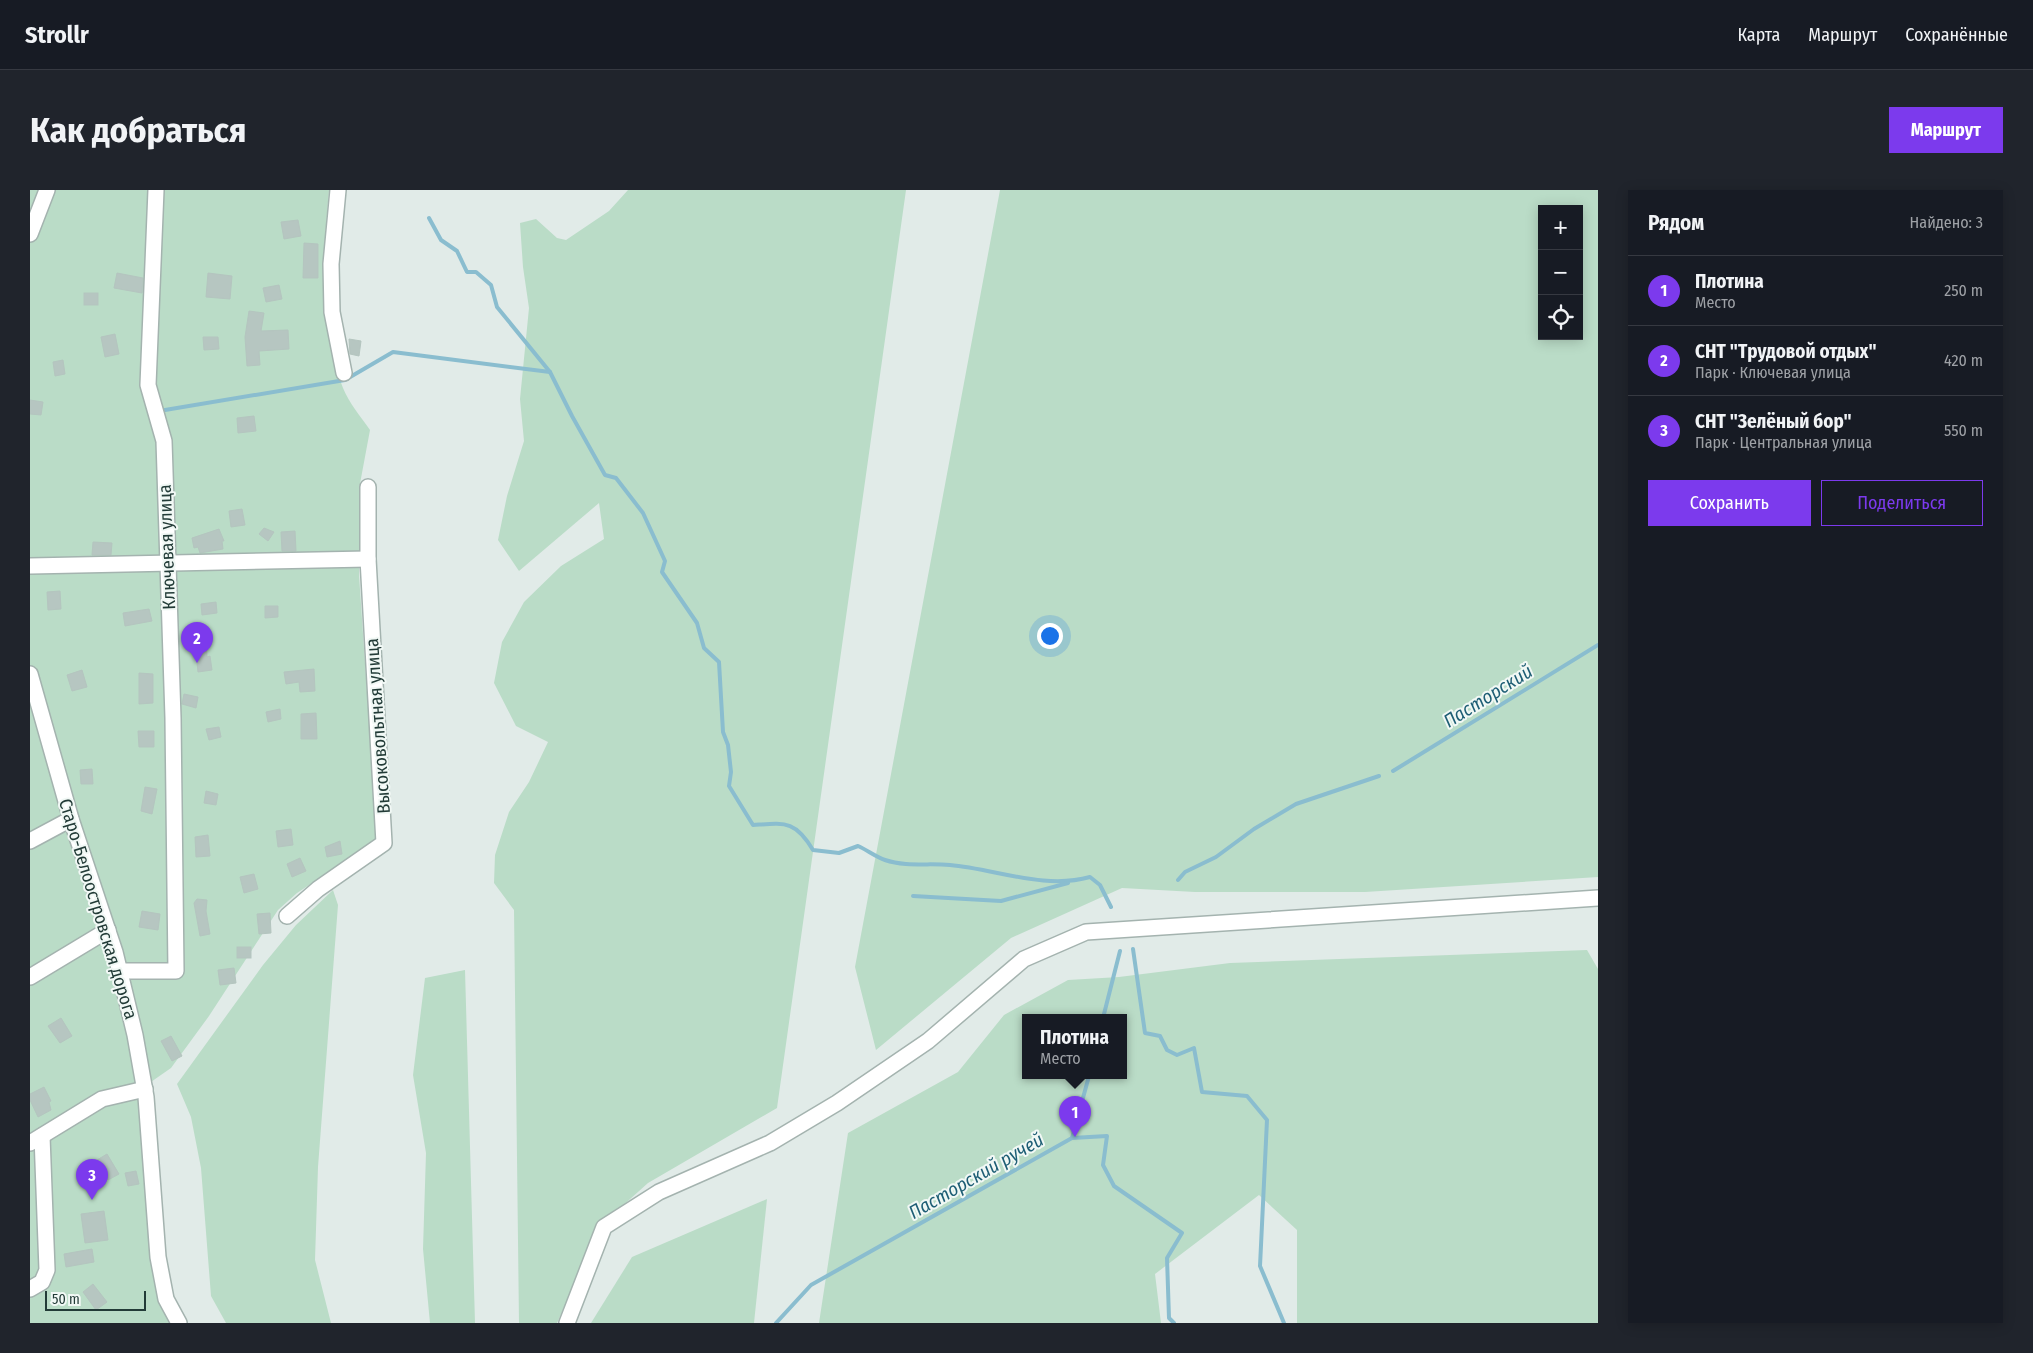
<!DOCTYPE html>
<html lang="ru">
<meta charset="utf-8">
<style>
body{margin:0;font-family:"Fira Sans Condensed",sans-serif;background:#20242c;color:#f1f3f6}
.controls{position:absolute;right:15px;top:15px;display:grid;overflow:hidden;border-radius:0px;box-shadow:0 2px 12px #0003}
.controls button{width:45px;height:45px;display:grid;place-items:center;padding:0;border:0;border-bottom:1px solid #363941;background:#171b24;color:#f1f3f6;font:25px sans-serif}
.scale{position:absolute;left:15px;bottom:12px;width:101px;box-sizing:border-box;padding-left:5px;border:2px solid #223b37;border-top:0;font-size:14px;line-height:18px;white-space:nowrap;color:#223b37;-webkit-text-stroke:4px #f1f8f5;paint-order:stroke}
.you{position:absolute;left:1019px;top:445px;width:18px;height:18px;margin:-12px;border:4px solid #fff;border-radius:50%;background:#1a73e8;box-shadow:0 0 0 8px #1a73e833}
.badge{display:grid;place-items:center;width:32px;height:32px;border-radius:50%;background:#7c3aed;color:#fff;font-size:16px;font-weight:700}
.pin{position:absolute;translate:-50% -41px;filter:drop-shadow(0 1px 2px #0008)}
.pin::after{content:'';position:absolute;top:26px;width:18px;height:15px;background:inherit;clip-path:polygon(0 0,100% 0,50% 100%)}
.popup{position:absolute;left:992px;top:824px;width:105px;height:65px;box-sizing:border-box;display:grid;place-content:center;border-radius:0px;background:#171b24;filter:drop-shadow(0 1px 4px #0005);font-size:16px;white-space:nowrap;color:#9ea1a6}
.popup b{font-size:19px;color:#f1f3f6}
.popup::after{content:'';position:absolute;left:50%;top:100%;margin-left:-10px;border:10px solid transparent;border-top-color:#171b24}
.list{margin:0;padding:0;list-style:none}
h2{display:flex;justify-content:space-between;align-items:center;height:65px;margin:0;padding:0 20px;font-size:21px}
h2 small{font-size:16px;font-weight:400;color:#9ea1a6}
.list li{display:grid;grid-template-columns:32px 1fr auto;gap:15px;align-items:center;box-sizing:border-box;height:70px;padding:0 20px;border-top:1px solid #363941}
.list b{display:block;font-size:19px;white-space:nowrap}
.list p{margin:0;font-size:16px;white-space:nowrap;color:#9ea1a6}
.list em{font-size:16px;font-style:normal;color:#9ea1a6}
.actions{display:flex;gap:10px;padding:15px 20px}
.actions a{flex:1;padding:11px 0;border:1px solid #7c3aed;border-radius:0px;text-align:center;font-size:18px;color:#7c3aed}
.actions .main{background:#7c3aed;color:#fff}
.icon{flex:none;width:28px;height:28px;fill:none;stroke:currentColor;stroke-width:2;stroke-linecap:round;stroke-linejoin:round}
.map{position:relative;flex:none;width:1568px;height:1133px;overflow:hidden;border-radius:0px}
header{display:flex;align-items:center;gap:30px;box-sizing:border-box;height:70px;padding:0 25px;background:#171b24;border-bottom:1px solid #363941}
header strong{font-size:24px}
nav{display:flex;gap:28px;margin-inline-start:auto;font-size:18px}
.intro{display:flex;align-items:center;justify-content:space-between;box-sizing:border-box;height:120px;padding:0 30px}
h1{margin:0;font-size:35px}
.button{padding:12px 22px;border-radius:0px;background:#7c3aed;color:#fff;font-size:18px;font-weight:700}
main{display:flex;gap:30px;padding:0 30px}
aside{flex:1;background:#171b24;border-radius:0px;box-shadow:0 2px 12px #0003}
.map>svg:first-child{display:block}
</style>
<header>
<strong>Strollr</strong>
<nav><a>Карта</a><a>Маршрут</a><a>Сохранённые</a></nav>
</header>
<div class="intro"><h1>Как добраться</h1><a class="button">Маршрут</a></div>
<main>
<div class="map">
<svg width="1568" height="1133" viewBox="0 0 1568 1133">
<rect width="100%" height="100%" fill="#e1ebe8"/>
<g fill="#badcc7" fill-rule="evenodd">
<path d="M0 0H299C293 66 287 135 313 198 319 213 331 227 340 240L329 299V385L347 650 267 703 248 720 179 826 141 878 118 894 128 1067 149 1133H0Z"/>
<path d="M598 0H876L747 918 618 993 570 1036 527 1133H489L484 720 464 693 465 665 479 622 499 592 518 552 486 536 464 493 472 452 494 412 531 376 574 349 569 313 489 381 468 350 477 306 494 251 490 209 499 118 493 77 490 33 506 29 527 48 536 50 579 21Z"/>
<path d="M970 0H1568V687L1335 702H1165L1092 698 981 748 846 860 825 777ZM1512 19H1549V146H1512Z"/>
<path d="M303 700 308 715 288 977 285 1070 301 1133H196L181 1106 171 978 161 927 147 894 233 775 266 735Z"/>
<path d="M1557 760 1568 779V1133H1267V1040L1229 1005 1125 1084 1131 1133H789L818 943 928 882 974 825 1038 790 1089 787 1200 773ZM996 828H1094V886H996Z"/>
<path d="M435 780 445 1133H400L393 1059 396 963 383 885 395 788Z"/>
<path d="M737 1009 724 1133H561L602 1067Z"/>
</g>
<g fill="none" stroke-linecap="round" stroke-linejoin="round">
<g stroke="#8abdcf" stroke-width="4">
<path d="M399 28 411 50 427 61 437 82H446L461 95 467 117 520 182"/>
<path d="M129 221 315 190 363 162 520 182 542 226 575 285 586 288 613 323 635 371 632 382 667 433 674 458 689 472 693 542 698 555 701 582 699 596 723 635C755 633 765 630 783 660L809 663 828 656C837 660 846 667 855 670 876 677 899 673 920 675 966 679 1014 700 1060 687L1070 695 1081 717"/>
<path d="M1363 581 1568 455"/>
<path d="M1148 690 1155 682 1186 667 1224 639 1266 614 1349 586"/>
<path d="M883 706 971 711 1038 693"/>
<path d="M1103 759 1115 843 1130 846 1137 860 1147 865 1164 858 1172 902 1217 906 1237 930 1230 1076 1254 1133"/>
<path d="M1073 828 1090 761"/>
<path d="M1042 948 1059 886"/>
<path d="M746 1133 781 1095 1042 948 1077 946 1073 975 1084 996 1152 1043 1137 1068 1139 1128 1144 1133"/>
</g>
</g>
<g fill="#b6c6c1" stroke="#b4c5bf">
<path d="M268 30 271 46 254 49 251 32Z"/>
<path d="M274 53 288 54V88H273Z"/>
<path d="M87 83 113 88 112 103 84 98Z"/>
<path d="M178 83 202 86 200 109 176 107Z"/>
<path d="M249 95 252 109 236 112 233 98Z"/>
<rect x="54" y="103" width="14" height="12"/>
<path d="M219 121 234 123 231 141 258 140 259 159 229 161 230 175 217 176 215 147Z"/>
<path d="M85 144 89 164 75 167 71 147Z"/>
<path d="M173 147H188L189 159 174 160Z"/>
<path d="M319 149 331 151 329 166 320 164Z"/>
<path d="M33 170 35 184 25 186 23 172Z"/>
<path d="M0 210 13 212 11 225 0 224Z"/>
<path d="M224 226 226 241 208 243 207 228Z"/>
<path d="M212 319 215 335 201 337 199 321Z"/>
<path d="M234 338 244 342 238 351 229 344Z"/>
<path d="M189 339 194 351H192L193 359 170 363 168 357 164 358 162 348Z"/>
<path d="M265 341 266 361H252L251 342Z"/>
<path d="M63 352 82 353 81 365H62Z"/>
<path d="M30 401 31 419 18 420 17 402Z"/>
<path d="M186 412 187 423 172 425 171 414Z"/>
<path d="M235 416H248V427L235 428Z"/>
<path d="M119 419 122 431 95 436 93 423Z"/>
<path d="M164 446H176L177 467 180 466 182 480 168 482Z"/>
<path d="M284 479 285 501 270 502 269 492 256 494 254 482Z"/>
<path d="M52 480 57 497 42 501 37 485Z"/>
<path d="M109 483 123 484V513L109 514Z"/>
<path d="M154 504 168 507 166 518 152 514Z"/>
<path d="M250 519 251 529 238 532 236 522Z"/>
<path d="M286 523 287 549H271V524Z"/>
<path d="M189 537 191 547 179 550 176 539Z"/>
<path d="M108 541H124V557H109Z"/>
<path d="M62 579 63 594H51L50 580Z"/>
<path d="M115 597 127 599 122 624 111 621Z"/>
<path d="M176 601 188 604 186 615 174 613Z"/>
<path d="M261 639 263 655 248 657 246 641Z"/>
<path d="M178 645 180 666 166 667 165 647Z"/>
<path d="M310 651 312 664 297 667 295 657Z"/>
<path d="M270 668 276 681 262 687 257 674Z"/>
<path d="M224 684 228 699 214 703 210 687Z"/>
<path d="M167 709 177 710 176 721 180 744 170 746 164 713Z"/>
<path d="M112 721 130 724 128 740 109 737Z"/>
<path d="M240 723 241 743 229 744 227 724Z"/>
<rect x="207" y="757" width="14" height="11"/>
<path d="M204 778 206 793 190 795 188 780Z"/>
<path d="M31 828 42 846 30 853 18 836Z"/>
<path d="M141 846 152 866 142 871 131 851Z"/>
<path d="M14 897 21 911 19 912 21 920 8 927 0 910V904Z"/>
<path d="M77 964 89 984 78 990 73 983 65 989 57 976Z"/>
<path d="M106 981 109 994 98 996 95 983Z"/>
<path d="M74 1021 78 1050 55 1053 51 1024Z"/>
<path d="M62 1059 64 1072 36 1077 34 1064Z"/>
<path d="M63 1094 77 1112 66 1120 53 1102Z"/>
</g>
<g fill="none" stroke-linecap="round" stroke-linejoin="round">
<defs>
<g id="minor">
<path d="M308 0 301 74 302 122 314 183"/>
<path d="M0 44 17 0"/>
<path d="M0 376 338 369"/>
<path d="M0 484 41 629 85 762 105 845 116 907 128 1067 136 1109 149 1133"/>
<path d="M0 651 41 629"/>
<path d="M257 726 288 699 354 653 338 369V297"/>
<path d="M89 781H146L143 528 134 251 118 195 126 0"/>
<path d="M0 787 78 740"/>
<path d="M0 953 72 909 115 899"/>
<path d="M0 1099 12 1092 17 1080 12 946"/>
<path d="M537 1133 574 1037 629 1002 740 953 807 913 898 851 994 769 1056 742 1568 708"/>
</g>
</defs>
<use href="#minor" stroke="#a4b3af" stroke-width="18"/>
<use href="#minor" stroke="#fff" stroke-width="15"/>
</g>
<g text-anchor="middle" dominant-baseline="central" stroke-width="4" stroke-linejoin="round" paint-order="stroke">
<g font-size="18" fill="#223b37" stroke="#f1f8f5">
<text transform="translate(137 357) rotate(-92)">Ключевая улица</text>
<text transform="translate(348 536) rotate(-94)">Высоковольтная улица</text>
<text transform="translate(68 719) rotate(73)">Старо-Белоостровская дорога</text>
</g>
<g font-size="19" font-style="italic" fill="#1e5e75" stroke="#f1f8f5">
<text transform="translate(1458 506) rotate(-32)">Пасторский</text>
<text transform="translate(946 986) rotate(-30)">Пасторский ручей</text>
</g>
</g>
</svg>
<div class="controls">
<button>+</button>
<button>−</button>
<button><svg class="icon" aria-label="locate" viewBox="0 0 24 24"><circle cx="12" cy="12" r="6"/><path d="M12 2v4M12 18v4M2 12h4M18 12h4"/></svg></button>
</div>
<div class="scale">50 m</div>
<div class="you"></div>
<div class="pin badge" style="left:1045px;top:947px">1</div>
<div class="popup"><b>Плотина</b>Место</div>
<div class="pin badge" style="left:167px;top:473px">2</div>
<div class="pin badge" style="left:62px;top:1010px">3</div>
</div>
<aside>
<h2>Рядом<small>Найдено: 3</small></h2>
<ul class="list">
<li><span class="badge">1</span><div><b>Плотина</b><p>Место</p></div><em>250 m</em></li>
<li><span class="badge">2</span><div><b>СНТ &quot;Трудовой отдых&quot;</b><p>Парк · Ключевая улица</p></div><em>420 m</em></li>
<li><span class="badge">3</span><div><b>СНТ &quot;Зелёный бор&quot;</b><p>Парк · Центральная улица</p></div><em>550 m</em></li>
</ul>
<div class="actions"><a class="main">Сохранить</a><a>Поделиться</a></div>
</aside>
</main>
